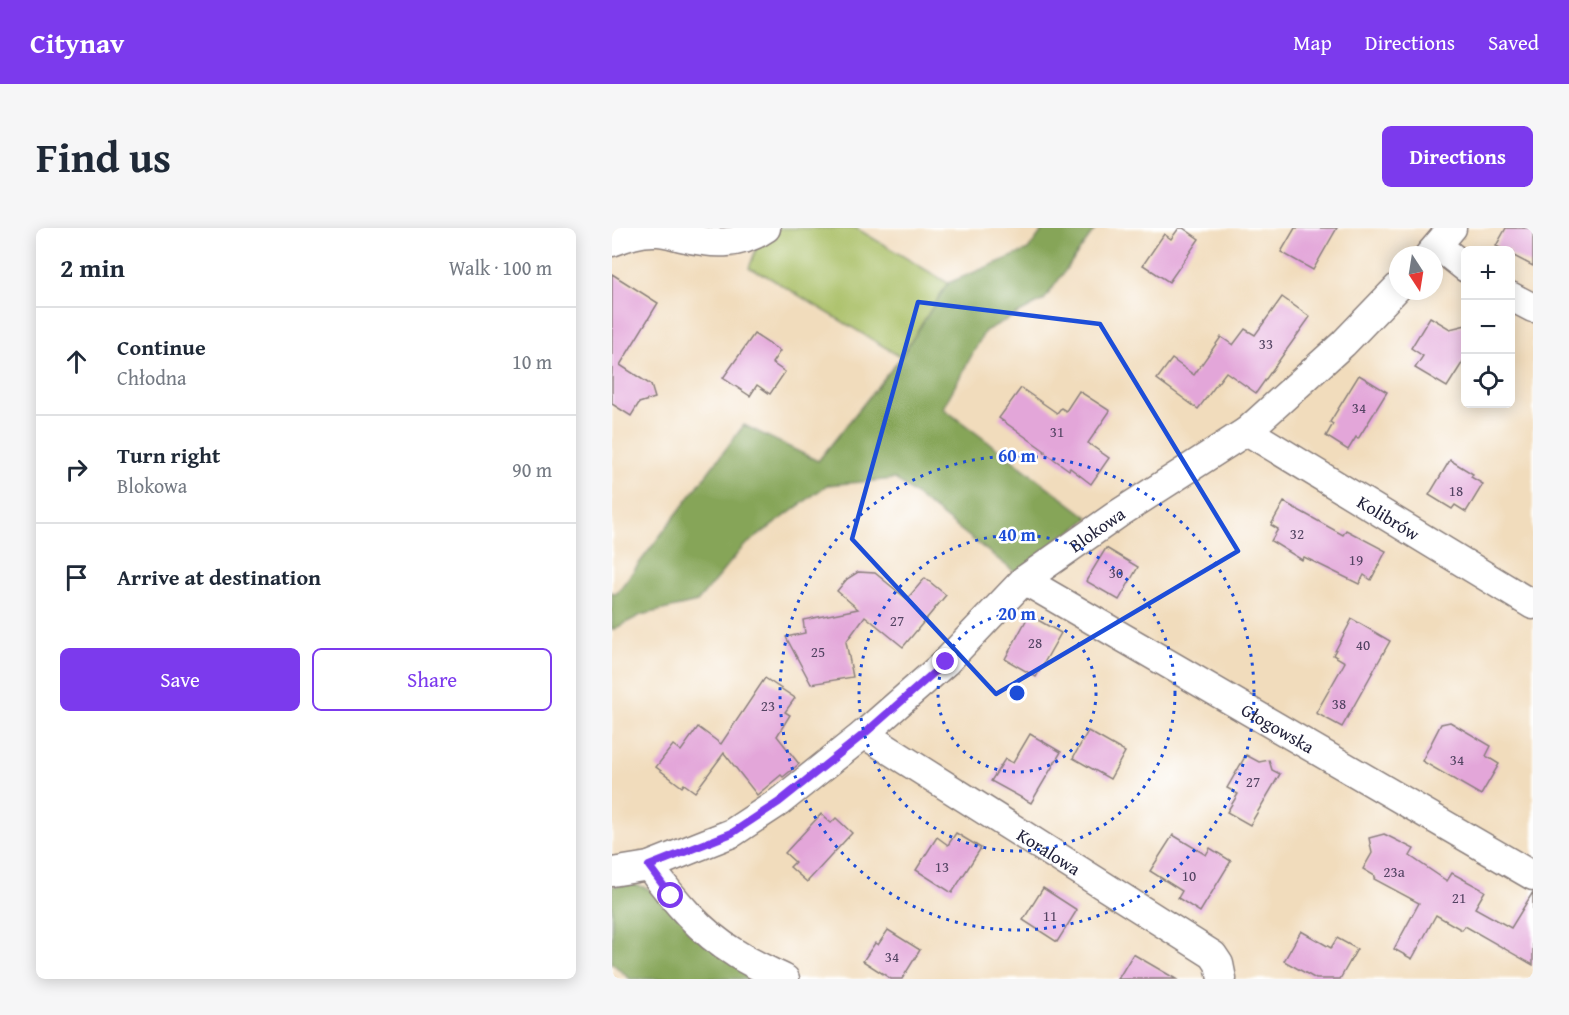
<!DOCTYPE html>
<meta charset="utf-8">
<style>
body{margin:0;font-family:"Gentium Book Plus",serif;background:#f6f6f7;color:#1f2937}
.controls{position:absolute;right:18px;top:18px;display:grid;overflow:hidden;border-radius:9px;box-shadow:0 3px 15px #0003}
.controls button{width:54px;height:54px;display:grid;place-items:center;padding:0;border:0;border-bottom:2px solid #e0e1e3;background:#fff;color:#1f2937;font:30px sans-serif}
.compass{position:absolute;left:777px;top:18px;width:54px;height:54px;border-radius:50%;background:#fff;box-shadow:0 3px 15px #0003;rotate:168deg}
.stop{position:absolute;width:18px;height:18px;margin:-14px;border:4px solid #7c3aed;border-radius:50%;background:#fff}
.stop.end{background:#7c3aed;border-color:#fff;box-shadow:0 2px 6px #0008}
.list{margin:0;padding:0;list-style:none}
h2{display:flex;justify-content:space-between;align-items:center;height:78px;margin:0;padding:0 24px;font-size:26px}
h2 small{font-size:20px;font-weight:400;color:#747a83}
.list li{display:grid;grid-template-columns:39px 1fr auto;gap:18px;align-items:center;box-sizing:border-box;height:108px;padding:0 24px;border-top:2px solid #e0e1e3}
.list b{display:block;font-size:22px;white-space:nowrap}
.list p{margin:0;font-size:20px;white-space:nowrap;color:#747a83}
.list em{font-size:20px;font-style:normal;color:#747a83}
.actions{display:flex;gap:12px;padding:18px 24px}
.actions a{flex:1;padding:14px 0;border:2px solid #7c3aed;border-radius:9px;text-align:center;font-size:21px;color:#7c3aed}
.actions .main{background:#7c3aed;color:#fff}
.icon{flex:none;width:33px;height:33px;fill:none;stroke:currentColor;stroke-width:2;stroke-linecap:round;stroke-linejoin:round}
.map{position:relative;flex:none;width:921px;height:751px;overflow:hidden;border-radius:9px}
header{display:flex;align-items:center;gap:36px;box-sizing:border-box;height:84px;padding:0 30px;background:#7c3aed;color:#fff}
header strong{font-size:28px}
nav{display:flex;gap:33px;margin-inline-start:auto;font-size:21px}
.intro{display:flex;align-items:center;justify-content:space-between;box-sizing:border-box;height:144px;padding:0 36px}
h1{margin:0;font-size:42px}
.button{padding:15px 27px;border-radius:9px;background:#7c3aed;color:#fff;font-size:21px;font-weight:700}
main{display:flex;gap:36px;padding:0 36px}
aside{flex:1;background:#fff;border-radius:9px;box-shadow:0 3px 15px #0003}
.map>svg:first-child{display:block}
</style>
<header>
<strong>Citynav</strong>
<nav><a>Map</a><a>Directions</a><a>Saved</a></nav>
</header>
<div class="intro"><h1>Find us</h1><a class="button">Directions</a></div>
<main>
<aside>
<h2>2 min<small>Walk · 100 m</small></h2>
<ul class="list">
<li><svg class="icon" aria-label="ahead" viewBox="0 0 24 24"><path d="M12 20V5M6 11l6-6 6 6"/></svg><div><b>Continue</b><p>Chłodna</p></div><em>10 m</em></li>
<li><svg class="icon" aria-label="right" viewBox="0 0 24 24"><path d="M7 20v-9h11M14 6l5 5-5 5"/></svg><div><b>Turn right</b><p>Blokowa</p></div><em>90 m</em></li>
<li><svg class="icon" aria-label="arrive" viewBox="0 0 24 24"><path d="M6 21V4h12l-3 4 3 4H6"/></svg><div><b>Arrive at destination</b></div></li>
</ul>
<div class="actions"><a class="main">Save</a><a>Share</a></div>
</aside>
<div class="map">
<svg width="921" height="751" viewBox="0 0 921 751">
<rect width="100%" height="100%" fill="#fff"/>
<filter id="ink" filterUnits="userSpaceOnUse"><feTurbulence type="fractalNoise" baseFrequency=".0167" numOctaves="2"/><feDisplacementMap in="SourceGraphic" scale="12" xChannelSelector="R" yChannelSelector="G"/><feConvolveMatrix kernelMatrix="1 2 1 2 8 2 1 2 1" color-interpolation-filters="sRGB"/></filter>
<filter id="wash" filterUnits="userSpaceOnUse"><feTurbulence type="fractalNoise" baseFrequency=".008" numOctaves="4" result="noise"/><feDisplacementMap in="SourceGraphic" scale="24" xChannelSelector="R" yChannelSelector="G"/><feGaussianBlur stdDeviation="1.35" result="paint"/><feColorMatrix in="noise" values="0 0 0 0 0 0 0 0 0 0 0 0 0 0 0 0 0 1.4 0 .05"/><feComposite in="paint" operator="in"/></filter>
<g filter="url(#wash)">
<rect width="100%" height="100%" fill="#f1dcbc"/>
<path fill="#a8be63" stroke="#65704f" stroke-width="1.5" d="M167 0H244L336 55 289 129 153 47 137 40 146 16Z"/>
<g fill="#86a559" stroke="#54644a" stroke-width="1.5">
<path d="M432 0H484L432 72 373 103 331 180 477 290 404 345 283 251 215 257 131 319 85 374 29 387 0 402V364L4 366 132 197 206 233 289 129 336 55 416 22Z"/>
<path d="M19 656 35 660 157 751H18L0 735V658Z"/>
</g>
<g id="blocks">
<g fill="#e3a6d9">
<path d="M567 0H571L587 11 557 54 531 37 552 6 559 11Z"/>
<path d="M683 0H725L701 42 669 24Z"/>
<path d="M894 0H921V38L898 26V22H892L884 18Z"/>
<path d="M0 46 46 75 8 137 39 157 43 170 27 175 19 188 0 176Z"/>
<path d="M670 69 698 89 644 165 614 144 586 181 545 151 560 131 582 147 609 109 621 117 633 101 643 107Z"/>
<path d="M818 89 838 101 854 97V129L835 159 803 140 811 128 799 120Z"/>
<path d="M142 106 168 123 160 135 173 144 158 166 145 157 138 168 111 150Z"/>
<path d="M747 147 775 164 746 211 744 209 736 222 714 208 721 196 718 194Z"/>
<path d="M409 160 445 185 449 180 454 183 467 163 498 183 476 215 497 230 479 256 458 240 457 242 432 224 433 223 387 190Z"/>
<path d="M838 232 861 246 859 249 871 256 854 284 843 277 840 281 817 267Z"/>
<path d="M672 274 731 307 734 302 774 323 759 352 752 347 747 356 692 329 690 332 659 313 666 301 659 297Z"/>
<path d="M494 320 526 339 507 372 474 353Z"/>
<path d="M246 344 263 345 295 371 313 350 334 367 291 419 253 388 234 414 241 449 199 456 174 409 193 405 191 392 246 381 225 363 235 351Z"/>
<path d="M417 387 449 405 424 449 393 431Z"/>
<path d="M740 391 778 413 730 499 704 485 733 434 721 427Z"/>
<path d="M153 450 183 470 173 484 178 487 165 508 187 536 171 549 169 547 145 567 112 525 83 564 72 556 70 559 44 539 61 517 69 523 86 499 109 516Z"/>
<path d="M838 494 879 518 874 528 887 536 869 567 810 533 829 496Z"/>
<path d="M476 503 513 524 498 551 461 530Z"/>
<path d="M418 506 449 524 419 575 379 553 393 531 401 535Z"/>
<path d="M634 527 647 534 657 532 660 542 668 546 638 597 615 584 626 566 615 560Z"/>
<path d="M209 586 219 595 224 590 240 605 195 654 178 639 183 634 173 625Z"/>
<path d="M344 605 369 620 340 665 304 642 325 609 336 617Z"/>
<path d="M772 606 802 621 798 628 835 653 840 645 873 663 863 680 899 700 921 664V737L853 698 850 702 824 687 800 731 782 721 807 675 762 651 763 648 751 641 760 625 757 610Z"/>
<path d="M561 607 594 627 598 620 619 633 588 684 566 670 570 663 538 643Z"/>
<path d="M431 660 465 682 445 714 411 692Z"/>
<path d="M276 702 308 722 290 751H279L251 733 263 715 266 717Z"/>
<path d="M689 703 719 720 725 710 745 721 728 751H704L672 733Z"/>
<path d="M521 726 564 751H506Z"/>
</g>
</g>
</g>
<g filter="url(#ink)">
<use href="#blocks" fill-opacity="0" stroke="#8a7f7c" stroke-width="1.5"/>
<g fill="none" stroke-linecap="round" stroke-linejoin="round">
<defs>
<g id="minor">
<path d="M0 14C14 8 29 3 45 4 53 4 61 7 69 9 99 16 127 19 154 0"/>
<path d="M826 18 854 40"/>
<path d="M817 27 840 0"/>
<path d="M898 68 921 80"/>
<path id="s1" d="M635 203 921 377"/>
<path id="s2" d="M412 352 921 648"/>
<path id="s3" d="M252 506 601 727 607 736 610 751"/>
<path d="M37 638C61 671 88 704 123 725 138 735 157 743 173 751"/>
<path id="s4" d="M0 644 37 638 120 605 167 574 252 506 334 434 412 352 506 286 635 203 731 116 786 59"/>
</g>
</defs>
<use href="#minor" stroke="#8a7f7c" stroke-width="31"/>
<use href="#minor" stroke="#fff" stroke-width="28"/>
</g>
</g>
<g fill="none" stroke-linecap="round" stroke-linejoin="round" filter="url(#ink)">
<path stroke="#7c3aed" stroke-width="8" d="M59 668 37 638 120 605 167 574 252 506 334 434"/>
</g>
<path fill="none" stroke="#1d4ed8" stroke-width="4.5" stroke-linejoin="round" d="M306 74 488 96 626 323 384 466 240 311Z"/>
<g fill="none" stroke="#1d4ed8" stroke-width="3" stroke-dasharray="3 6">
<circle cx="405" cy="465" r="79"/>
<circle cx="405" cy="465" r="158"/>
<circle cx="405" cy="465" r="237"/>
</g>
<g text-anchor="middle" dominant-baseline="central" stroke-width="5" stroke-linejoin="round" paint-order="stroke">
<g font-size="15" fill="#524362">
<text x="654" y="115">33</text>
<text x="747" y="179">34</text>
<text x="445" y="203">31</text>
<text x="844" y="262">18</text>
<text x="685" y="305">32</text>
<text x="744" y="331">19</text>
<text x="504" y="344">30</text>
<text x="285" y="392">27</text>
<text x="423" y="414">28</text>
<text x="751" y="416">40</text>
<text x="206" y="423">25</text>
<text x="727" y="475">38</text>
<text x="156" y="477">23</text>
<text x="845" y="531">34</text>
<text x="641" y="553">27</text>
<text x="330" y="638">13</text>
<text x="782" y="643">23a</text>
<text x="577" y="647">10</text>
<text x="847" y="669">21</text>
<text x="438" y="687">11</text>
<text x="280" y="728">34</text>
</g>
<g font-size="18" fill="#22223b" stroke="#fff">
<text stroke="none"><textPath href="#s1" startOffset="166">Kolibrów</textPath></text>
<text stroke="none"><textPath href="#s4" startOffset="603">Blokowa</textPath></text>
<text stroke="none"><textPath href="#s2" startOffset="294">Głogowska</textPath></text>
<text stroke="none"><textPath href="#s3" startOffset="219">Koralowa</textPath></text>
</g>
</g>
<circle cx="405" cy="465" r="9" fill="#1d4ed8" stroke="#fff" stroke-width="3"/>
<g font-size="18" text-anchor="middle" font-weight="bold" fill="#1d4ed8" stroke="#fff" stroke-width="5" stroke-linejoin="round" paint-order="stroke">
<text x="405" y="234">60 m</text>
<text x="405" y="313">40 m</text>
<text x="405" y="392">20 m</text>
</g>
</svg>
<div class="controls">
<button>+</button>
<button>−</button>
<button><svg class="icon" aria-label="locate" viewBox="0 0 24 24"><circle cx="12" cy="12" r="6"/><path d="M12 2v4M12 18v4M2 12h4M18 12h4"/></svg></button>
</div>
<svg class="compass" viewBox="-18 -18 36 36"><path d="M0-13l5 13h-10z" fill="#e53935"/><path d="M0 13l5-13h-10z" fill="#747a83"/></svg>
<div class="stop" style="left:59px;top:668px"></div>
<div class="stop end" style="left:334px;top:434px"></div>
</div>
</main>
